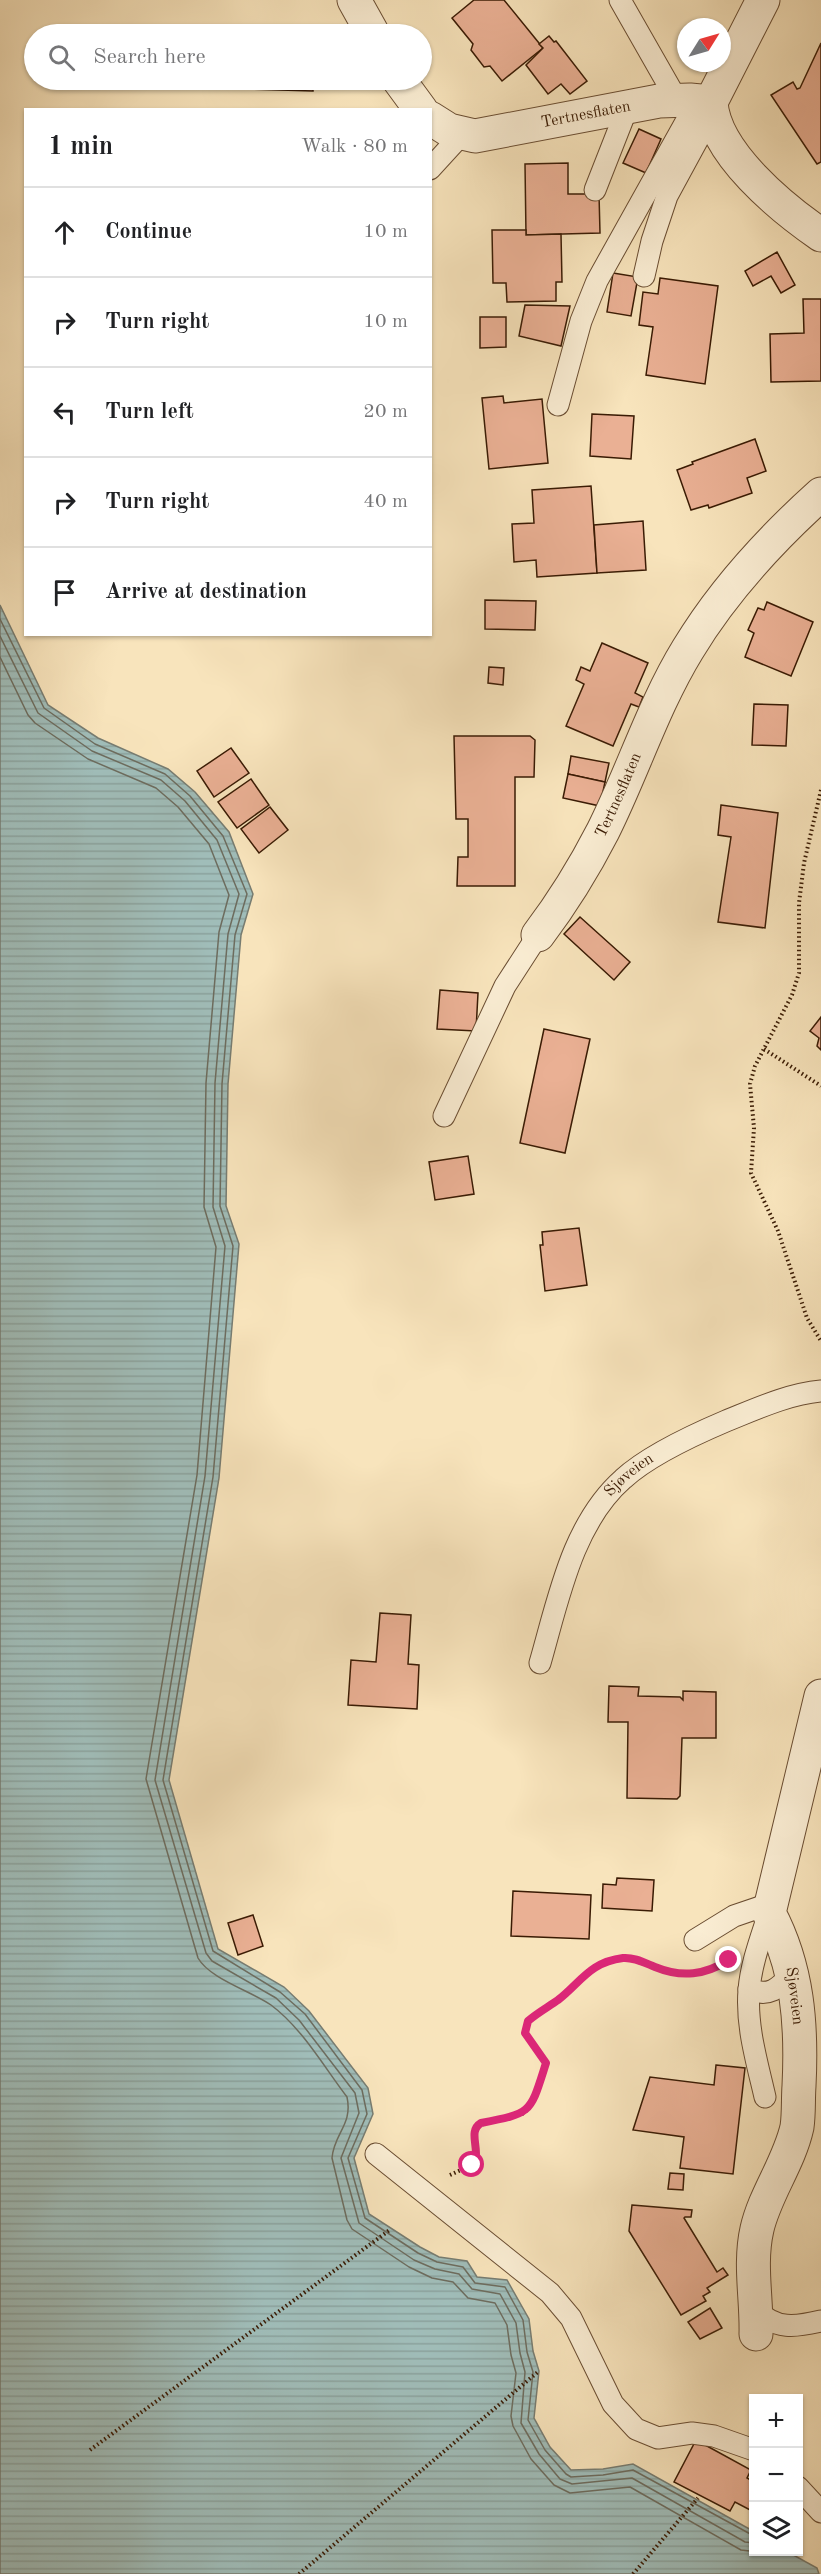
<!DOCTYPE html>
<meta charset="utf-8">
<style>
body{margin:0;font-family:"Old Standard TT",serif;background:#f6f6f6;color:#202124}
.controls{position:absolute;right:18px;bottom:18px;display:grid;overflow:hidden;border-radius:0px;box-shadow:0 2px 4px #0004}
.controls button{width:54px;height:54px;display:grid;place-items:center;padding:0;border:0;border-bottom:2px solid #e0e0e0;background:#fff;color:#202124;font:30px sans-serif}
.compass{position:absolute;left:677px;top:18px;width:54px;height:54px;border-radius:50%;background:#fff;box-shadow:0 2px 4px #0004;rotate:53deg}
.stop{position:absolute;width:18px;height:18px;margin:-14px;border:4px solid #db2777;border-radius:50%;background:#fff}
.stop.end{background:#db2777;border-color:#fff;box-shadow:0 2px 6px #0008}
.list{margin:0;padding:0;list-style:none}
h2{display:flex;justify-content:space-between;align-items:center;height:78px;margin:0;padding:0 24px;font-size:26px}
h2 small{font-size:20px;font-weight:400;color:#757577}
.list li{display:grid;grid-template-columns:39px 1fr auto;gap:18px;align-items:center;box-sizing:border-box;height:90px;padding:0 24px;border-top:2px solid #e0e0e0}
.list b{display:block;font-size:22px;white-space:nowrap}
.list em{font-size:20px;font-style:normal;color:#757577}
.icon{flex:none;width:33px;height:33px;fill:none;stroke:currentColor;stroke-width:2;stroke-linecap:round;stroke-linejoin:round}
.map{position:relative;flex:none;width:821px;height:2574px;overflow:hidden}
.search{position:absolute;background:#fff;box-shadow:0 2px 4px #0004;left:24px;top:24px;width:408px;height:66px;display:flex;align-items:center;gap:15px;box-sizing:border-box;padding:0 21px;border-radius:33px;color:#757577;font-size:22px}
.panel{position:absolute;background:#fff;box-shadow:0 2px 4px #0004;left:24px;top:108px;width:408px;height:528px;border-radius:0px}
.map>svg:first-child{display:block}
</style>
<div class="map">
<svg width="821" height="2574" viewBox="0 0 821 2574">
<defs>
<pattern id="water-rules" width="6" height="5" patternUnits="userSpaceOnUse" patternTransform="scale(1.5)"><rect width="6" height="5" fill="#a0bdb9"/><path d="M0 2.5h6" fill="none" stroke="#8ba29d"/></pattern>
</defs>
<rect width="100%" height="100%" fill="#f8e4bc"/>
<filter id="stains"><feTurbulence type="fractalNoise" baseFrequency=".00333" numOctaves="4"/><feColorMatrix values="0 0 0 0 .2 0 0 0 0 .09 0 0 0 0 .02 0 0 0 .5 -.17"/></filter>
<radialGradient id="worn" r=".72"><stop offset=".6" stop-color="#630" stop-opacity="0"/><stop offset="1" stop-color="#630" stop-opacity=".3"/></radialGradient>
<path fill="url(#water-rules)" stroke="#777c71" stroke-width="1.5" d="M0 605 48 705 98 738 168 769 195 792 229 832 253 894 241 935 228 1084 226 1206 239 1244 219 1478 169 1780 218 1949 284 1987 309 2011 368 2088 373 2114 354 2158 369 2214 420 2247 439 2257 467 2261 477 2277 507 2280 529 2319 533 2351 539 2371 534 2418 550 2447 571 2470 603 2469 633 2464 753 2531 754 2552H788L817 2568 819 2574H0Z"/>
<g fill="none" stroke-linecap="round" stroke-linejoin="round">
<g stroke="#6d6c5e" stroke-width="1.5">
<path d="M0 619 44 708 95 744 165 774 190 796 223 836 247 894 235 935 222 1084 220 1206 233 1246 213 1477 163 1780 213 1951 280 1992 305 2014 362 2090 367 2114 348 2158 365 2218 418 2253 437 2262 463 2267 475 2283 505 2287 523 2320 527 2352 533 2372 528 2420 545 2450 566 2474 571 2477 603 2475 633 2470 754 2536"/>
<path d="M0 636 38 713 92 751 161 780 185 801 217 840 239 894 228 934 215 1083 213 1207 225 1246 205 1476 155 1780 206 1953 212 1961 276 1998 299 2020 355 2093 359 2113 341 2158 359 2223 414 2260 435 2269 459 2274 472 2289 500 2294 516 2323 520 2353 525 2372 521 2423 539 2454 560 2479 572 2484 632 2478 745 2542 754 2543"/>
<path d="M0 657 28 715 35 723 88 759 156 788 178 807 209 844 229 895 219 932 206 1083 204 1207 216 1247 197 1475 146 1779 198 1958C210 1979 251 1991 271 2005 302 2028 324 2067 347 2097 353 2125 334 2133 332 2158L347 2220 352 2229 409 2267 432 2278 453 2282 468 2298 495 2303 507 2325 511 2355 516 2373 511 2416 513 2426 531 2459 554 2485 570 2493 630 2487 741 2550 758 2552"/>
</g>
</g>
<g fill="#eab094" stroke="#3a1b04" stroke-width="1.5">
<path d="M474 0H504L543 48 502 81 490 66 484 67 471 50 473 44 452 18Z"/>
<path d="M549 36 554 42 556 41 587 81 570 94 561 84 548 94 526 65 543 48 539 44Z"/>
<path d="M821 43V162L817 164 771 95 793 82 797 89 800 88Z"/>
<path d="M248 80H313V91L248 89Z"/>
<path d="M639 129 661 139 646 173 623 163Z"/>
<path d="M568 163V194H599L600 233 526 235 525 164Z"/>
<path d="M492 230H526V235L561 234 562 282H556V301L507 302 506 283H493Z"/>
<path d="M777 252 795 285 781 293 771 276 753 286 745 271Z"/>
<path d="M613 273 638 277 631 316 607 312Z"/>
<path d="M660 278 718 286 705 384 646 375 653 327 639 325 643 292 658 294Z"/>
<path d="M803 299H821V381L771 382 770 334 804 333Z"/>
<path d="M525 305 570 306 561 346 519 336Z"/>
<path d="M480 317H506V347L480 348Z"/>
<path d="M503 396 504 403 542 399 548 463 489 469 482 398Z"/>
<path d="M592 414 634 416 631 459 590 456Z"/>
<path d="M755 439 766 471 747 478 752 493 709 508 708 505 691 510 677 470 693 464 692 462Z"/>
<path d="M591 486 597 573 537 577 536 560 514 562 512 524 534 523 532 490Z"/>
<path d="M643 521 646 570 597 573 594 525Z"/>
<path d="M485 600 536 601 535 630 485 629Z"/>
<path d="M767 602 813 622 791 676 745 657 754 633 748 630 758 608 764 610Z"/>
<path d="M602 643 648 663 635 693 643 697 639 707 631 704 613 746 566 726 584 684 576 680 581 667 590 671Z"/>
<path d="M489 667 504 668 503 685 488 683Z"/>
<path d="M754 704 788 705 786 746 752 745Z"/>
<path d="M454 736H530L535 740 534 777H515V886H457L458 857H468V819H456Z"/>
<path d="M231 748 249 773 214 797 197 771Z"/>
<path d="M571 756 609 763 605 782 568 774Z"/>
<path d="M568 774 605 782 600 806 563 798Z"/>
<path d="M251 779 269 805 237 828 218 802Z"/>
<path d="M721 805 778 813 765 928 718 922 731 837 718 835Z"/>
<path d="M270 807 288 830 259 853 241 829Z"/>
<path d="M580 917 630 962 614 980 564 934Z"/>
<path d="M440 990 478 993 476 1031 437 1029Z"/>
<path d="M821 1017V1050L817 1046 819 1038 810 1031Z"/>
<path d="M544 1029 590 1039 565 1153 520 1143Z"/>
<path d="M468 1156 474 1194 435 1200 429 1162Z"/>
<path d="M579 1228 587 1285 545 1291 540 1245H543L542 1232Z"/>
<path d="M380 1613 411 1615 408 1664 419 1665 417 1709 348 1705 351 1660 376 1662Z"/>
<path d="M609 1686 639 1687 638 1696 680 1697 683 1700V1691L716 1692V1738H682L680 1796 677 1799 627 1798 628 1722H608Z"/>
<path d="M617 1878 654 1880 652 1911 602 1908 603 1884 616 1885Z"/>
<path d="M513 1891 591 1895 589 1939 511 1936Z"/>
<path d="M253 1915 263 1946 238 1955 228 1923Z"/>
<path d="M716 2065 745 2068 733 2174 680 2168 684 2137 633 2130 650 2077 714 2085Z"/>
<path d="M670 2173 684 2174 683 2190 668 2189Z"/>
<path d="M632 2205 692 2210 691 2217H685L684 2218 717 2272 723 2268 728 2275 707 2288 710 2292 703 2296 706 2301 681 2315 629 2231Z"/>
<path d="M710 2308 722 2328 700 2339 688 2322Z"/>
<path d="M696 2440 751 2470 747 2478 754 2482V2512L735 2502 730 2511 674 2482Z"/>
</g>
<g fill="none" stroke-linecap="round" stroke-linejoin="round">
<defs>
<g id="lane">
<path d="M620 0 677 100"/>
<path d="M430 169 462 134"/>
<path d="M595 190 628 106"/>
<path d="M644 276 652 241 667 196 711 115"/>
<path d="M558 405 581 321 597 281 698 100"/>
<path d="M444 1116 505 986 538 935"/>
<path id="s1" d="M540 1663C558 1601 572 1524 623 1479 649 1455 693 1435 726 1421 756 1409 788 1394 821 1391"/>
<path d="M695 1940 734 1916 772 1903"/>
<path d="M749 1989C769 1998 779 1988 792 1974"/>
<path d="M765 2097C757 2062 746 2026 749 1990 751 1964 761 1938 769 1913"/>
<path d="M376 2154 550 2293 571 2318 613 2404 636 2429 658 2438 692 2433 714 2436 754 2450"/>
<path d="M757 2310C775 2330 796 2327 821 2321"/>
<path d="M798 2487 821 2512"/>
</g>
<g id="street">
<path d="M354 0 373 34"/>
<path d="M763 0 711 102C714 153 782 208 821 235"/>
<path d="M399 80 421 110"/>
<path id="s2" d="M430 118 449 130 475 136 659 101 690 100 711 102"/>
<path id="s3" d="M538 935C563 902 584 868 603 831 633 771 653 706 688 649 723 591 771 539 821 494"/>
<path d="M756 2334C757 2299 749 2264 757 2229 765 2194 789 2163 797 2127 799 2114 798 2099 799 2086 802 2025 798 1968 769 1913L821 1696"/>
</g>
</defs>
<use href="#lane" stroke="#6a4d32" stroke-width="23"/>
<use href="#street" stroke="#6a4d32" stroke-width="35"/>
<g stroke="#3a1b04" stroke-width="4" stroke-dasharray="1.5 3" stroke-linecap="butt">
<path d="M821 790 804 863 799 903V973L792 995 755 1066 750 1084 754 1128 751 1173 778 1231 807 1318 821 1341"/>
<path d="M764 1049 821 1086"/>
<path d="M450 2175 472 2165 476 2160 474 2131 476 2126 522 2114C538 2104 541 2080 546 2063L525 2033 527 2021 559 1999 588 1971 603 1963 625 1958 678 1974H699L722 1965"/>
<path d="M90 2450 391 2229"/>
<path d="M299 2574 539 2371"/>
<path d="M633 2574 698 2498"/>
</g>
<use href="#lane" stroke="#faedd3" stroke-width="21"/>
<use href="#street" stroke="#faedd3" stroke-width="33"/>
</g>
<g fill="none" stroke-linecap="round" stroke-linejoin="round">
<path stroke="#db2777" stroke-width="8" d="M472 2165C483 2152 466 2132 481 2123 533 2113 530 2113 546 2063L525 2033 528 2021C537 2013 548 2007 558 2000 581 1982 590 1962 623 1958 634 1957 645 1963 655 1967 682 1978 705 1975 729 1960"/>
</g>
<g text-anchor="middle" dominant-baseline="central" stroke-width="5" stroke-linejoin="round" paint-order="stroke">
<g font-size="16" fill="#3a1b04" stroke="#faedd3">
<text stroke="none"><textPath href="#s2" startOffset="162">Tertnesflaten</textPath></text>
<text stroke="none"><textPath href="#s3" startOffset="162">Tertnesflaten</textPath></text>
<text stroke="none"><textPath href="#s1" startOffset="212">Sjøveien</textPath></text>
<text transform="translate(794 1996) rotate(83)">Sjøveien</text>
</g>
</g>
<rect width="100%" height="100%" filter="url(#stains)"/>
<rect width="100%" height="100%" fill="url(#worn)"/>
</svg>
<div class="controls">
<button>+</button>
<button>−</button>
<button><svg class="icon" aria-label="layers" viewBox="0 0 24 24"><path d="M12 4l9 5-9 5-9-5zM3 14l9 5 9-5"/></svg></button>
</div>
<svg class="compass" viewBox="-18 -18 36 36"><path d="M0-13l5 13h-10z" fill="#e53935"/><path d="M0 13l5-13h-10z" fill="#757577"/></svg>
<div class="stop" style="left:472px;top:2165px"></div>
<div class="stop end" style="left:729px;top:1960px"></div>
<div class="search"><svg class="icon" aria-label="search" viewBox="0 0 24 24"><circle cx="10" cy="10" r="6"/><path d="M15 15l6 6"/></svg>Search here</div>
<section class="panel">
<h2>1 min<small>Walk · 80 m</small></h2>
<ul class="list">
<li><svg class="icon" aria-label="ahead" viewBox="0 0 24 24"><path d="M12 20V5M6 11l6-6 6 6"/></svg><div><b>Continue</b></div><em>10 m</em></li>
<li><svg class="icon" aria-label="right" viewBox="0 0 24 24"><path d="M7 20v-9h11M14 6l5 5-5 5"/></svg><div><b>Turn right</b></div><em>10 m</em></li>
<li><svg class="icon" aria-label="left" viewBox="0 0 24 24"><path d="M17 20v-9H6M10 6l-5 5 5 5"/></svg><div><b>Turn left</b></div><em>20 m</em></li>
<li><svg class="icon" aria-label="right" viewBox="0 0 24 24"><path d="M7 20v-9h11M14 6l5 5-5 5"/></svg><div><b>Turn right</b></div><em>40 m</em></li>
<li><svg class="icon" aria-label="arrive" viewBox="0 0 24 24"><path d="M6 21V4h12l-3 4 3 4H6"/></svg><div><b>Arrive at destination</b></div></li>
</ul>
</section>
</div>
